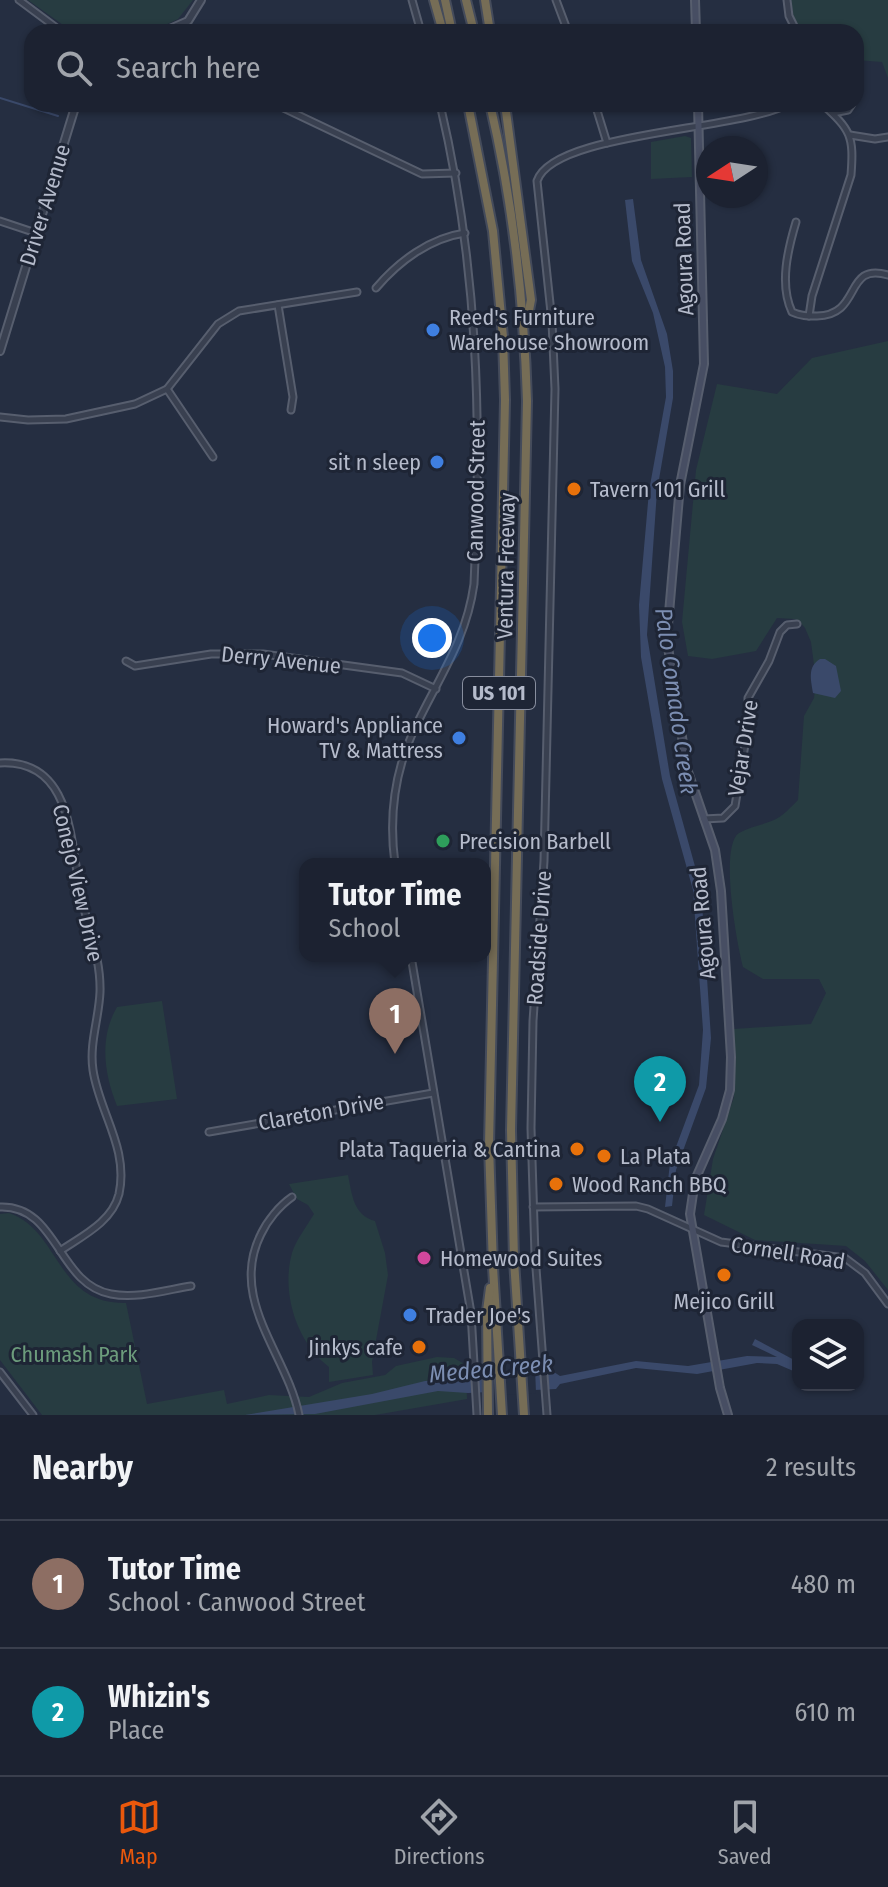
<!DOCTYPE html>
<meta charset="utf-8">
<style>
body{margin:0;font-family:"Fira Sans Condensed",sans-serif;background:#252a39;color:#f1f3f6}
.controls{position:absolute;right:24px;bottom:24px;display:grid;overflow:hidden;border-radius:16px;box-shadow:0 2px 6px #0004}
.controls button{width:72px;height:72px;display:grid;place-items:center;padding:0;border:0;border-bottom:2px solid #3a3f4d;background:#1c2231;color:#f1f3f6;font:40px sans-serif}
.compass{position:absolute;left:696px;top:136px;width:72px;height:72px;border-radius:50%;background:#1c2231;box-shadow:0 2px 6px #0004;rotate:258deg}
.you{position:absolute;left:432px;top:638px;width:28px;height:28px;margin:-20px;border:6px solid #fff;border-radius:50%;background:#1a73e8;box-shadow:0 0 0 12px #1a73e833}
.badge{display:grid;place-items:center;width:52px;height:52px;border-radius:50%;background:#ea580c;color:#fff;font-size:26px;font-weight:700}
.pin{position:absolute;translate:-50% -66px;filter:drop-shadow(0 2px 4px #0008)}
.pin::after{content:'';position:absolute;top:42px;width:28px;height:24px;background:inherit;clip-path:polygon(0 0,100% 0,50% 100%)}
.popup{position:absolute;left:299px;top:858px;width:192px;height:104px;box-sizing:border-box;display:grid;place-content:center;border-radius:16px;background:#1c2231;filter:drop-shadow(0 2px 6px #0005);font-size:26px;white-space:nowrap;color:#a0a4ab}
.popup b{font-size:30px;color:#f1f3f6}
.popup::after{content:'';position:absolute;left:50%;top:100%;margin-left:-16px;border:16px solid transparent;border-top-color:#1c2231}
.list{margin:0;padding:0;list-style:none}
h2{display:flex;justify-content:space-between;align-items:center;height:104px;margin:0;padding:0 32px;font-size:34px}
h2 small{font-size:26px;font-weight:400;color:#a0a4ab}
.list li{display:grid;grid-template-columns:52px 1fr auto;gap:24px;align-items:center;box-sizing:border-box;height:128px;padding:0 32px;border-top:2px solid #3a3f4d}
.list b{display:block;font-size:30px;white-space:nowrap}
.list p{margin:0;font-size:26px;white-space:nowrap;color:#a0a4ab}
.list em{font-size:26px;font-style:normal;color:#a0a4ab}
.icon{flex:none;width:44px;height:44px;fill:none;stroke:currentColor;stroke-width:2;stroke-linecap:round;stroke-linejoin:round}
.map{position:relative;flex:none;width:888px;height:1415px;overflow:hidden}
.search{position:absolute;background:#1c2231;box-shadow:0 2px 6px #0004;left:24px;right:24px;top:24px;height:88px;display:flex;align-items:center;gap:20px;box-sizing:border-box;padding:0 28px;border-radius:24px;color:#a0a4ab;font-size:30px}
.sheet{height:360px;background:#1c2231}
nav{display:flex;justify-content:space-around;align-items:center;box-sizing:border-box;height:112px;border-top:2px solid #3a3f4d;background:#1c2231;font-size:22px;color:#a0a4ab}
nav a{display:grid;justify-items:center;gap:4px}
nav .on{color:#ea580c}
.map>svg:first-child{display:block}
</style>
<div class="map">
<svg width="888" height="1415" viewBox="0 0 888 1415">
<rect width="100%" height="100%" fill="#252e41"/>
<g fill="#273c41">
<path d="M28 0H193L178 19 161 27 132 32H73Z"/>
<path d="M791 0H888V78L882 62 856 60V32H803L795 27Z"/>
<path d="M685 136 691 138 692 177 651 179V142Z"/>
<path d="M888 341V1290L865 1261 846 1246 755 1240 704 1215 713 1159 734 1097V1029L811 1024 826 993 819 979H763L743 967C737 945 719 846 739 833 749 827 763 825 774 820 783 816 791 807 798 800L804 716 814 698 816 680 811 642 805 628 800 622 794 619 777 618 756 651 712 659 688 656 682 622 696 470 717 384 777 394 812 358Z"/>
<path d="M162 1001 177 1099 117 1106C104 1074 99 1038 117 1007Z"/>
<path d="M348 1175C352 1194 353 1215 375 1221L385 1253 388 1275 372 1362 373 1375 329 1382V1367C296 1342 281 1292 292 1253 296 1240 307 1226 314 1214L308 1205 297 1199 289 1184Z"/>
<path d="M9 1213C61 1231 55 1304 126 1303L147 1404 224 1390 227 1404 269 1395 309 1397 342 1383 385 1375 396 1366 437 1357 454 1358 466 1365 467 1399 375 1415H42L0 1360V1214Z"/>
</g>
<g fill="#3a496a">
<path d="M633 199 641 260 667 334 673 371V398L657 491 647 635 670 776 701 888 711 1038 706 1088 676 1170 672 1206 665 1207 670 1163 699 1085 703 1030 693 890 662 779 641 657 639 605 649 491 666 397 665 367 653 313 632 261 625 200Z"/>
<path d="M820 659H825L836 666 841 691 835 698 813 693C811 680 807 667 820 659Z"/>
<path d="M755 1339 798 1362V1373L777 1364 757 1363 697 1374 636 1368 560 1384 556 1389 468 1393 438 1391 315 1414 245 1415 372 1394 425 1381 450 1379 461 1374 554 1372 560 1376 636 1361 688 1366 747 1356 777 1357 752 1345Z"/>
</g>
<path fill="#252e41" d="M535 1368 536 1393 485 1396V1369Z"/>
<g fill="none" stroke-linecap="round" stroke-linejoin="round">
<path stroke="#3a496a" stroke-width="2" d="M0 98 58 116"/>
<defs>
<g id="minor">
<path d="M19 0 62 32"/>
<path d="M412 0 421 32"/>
<path d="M556 0 568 32"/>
<path d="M787 0 789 16 797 32"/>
<path d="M275 104 422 174 456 173"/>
<path d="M595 104 607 143"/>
<path d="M833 113 848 110 852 104"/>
<path d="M850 135 875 139 888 137"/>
<path d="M0 221 36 233"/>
<path d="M796 222C788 249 779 284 792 312 800 316 808 316 817 316 863 315 843 262 888 275"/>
<path d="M376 288C399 261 430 238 465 233"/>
<path d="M278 305 293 397 291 410"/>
<path d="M809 316 812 296 851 175C854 136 851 130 822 104"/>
<path d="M167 389 213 457"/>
<path d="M0 417 28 420 66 419 135 404 167 389 218 324 239 311 357 292"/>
<path d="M126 661 135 666 211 654H263L402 673 436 689"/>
<path d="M0 763C74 759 70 844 81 896 88 929 101 958 100 992 99 1018 89 1044 93 1070 99 1112 129 1148 119 1194 112 1222 82 1236 60 1251"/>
<path d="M704 819 723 818 735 806 748 726V698L769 661 780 632 787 625 797 624"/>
<path d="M395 864C389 819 394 774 413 732 437 680 466 642 474 584 482 420 478 265 440 104"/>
<path d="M411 956 471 1313 477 1415"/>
<path d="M209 1132 433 1093"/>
<path d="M292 1197C279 1206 267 1221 261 1234 228 1300 287 1354 299 1415"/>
<path d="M0 1207C58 1205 57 1284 111 1294 137 1299 166 1290 191 1286"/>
<path d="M533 1207 636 1206 648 1209 721 1242 845 1258 865 1273 888 1304"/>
<path d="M0 1372 33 1415"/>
<path d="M547 1415 535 1255 531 1128 533 1021 544 861 555 389 552 322 537 181C553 132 738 131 788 104"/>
</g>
<g id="tertiary">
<path d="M163 32 188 21 201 0"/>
<path d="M0 351 76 104"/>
</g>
<g id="secondary">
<path d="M695 0 696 32"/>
<path d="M698 104 704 364 680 485 668 625V647L687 769 715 850 721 891 731 1057 730 1090 722 1119 695 1180 690 1214 720 1388 728 1415"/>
</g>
<g id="motorway">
<path d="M434 0 443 32"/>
<path d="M445 0 452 32"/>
<path d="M466 0 474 32"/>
<path d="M485 0 490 32"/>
<path d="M468 104 493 231 503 337 505 400 489 1145 493 1267 502 1415"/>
<path d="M490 104C513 202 524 301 527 401L511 1130 514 1260 524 1415"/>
<path d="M505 104 531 300 527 321"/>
<path d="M488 1415 487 1311 490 1288"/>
</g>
</defs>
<use href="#minor" stroke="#575e6e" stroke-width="9"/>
<use href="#tertiary" stroke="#575e6e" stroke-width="10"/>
<use href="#secondary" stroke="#575e6e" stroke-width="10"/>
<use href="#motorway" stroke="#444b5b" stroke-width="12"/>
<use href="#minor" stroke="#394050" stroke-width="5"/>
<use href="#tertiary" stroke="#394050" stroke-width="6"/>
<use href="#secondary" stroke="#474e63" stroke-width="6"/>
<use href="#motorway" stroke="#766d56" stroke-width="8"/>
</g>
<g fill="#3f7fe0" stroke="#1e2535" stroke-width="3">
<circle cx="433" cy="330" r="8"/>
<circle cx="437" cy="462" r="8"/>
<circle cx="459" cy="738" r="8"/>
<circle cx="410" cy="1315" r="8"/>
</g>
<g fill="#e8710a" stroke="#1e2535" stroke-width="3">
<circle cx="574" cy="489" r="8"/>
<circle cx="577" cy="1149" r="8"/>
<circle cx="604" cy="1156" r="8"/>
<circle cx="556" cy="1184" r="8"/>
<circle cx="724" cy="1275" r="8"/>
<circle cx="419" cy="1347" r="8"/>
</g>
<circle fill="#2e9e5b" stroke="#1e2535" stroke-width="3" cx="443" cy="841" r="8"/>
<circle fill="#d1479c" stroke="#1e2535" stroke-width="3" cx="424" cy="1258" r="8"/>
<g text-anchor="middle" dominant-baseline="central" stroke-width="6" stroke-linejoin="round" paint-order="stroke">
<rect fill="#1e2535" stroke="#888e9e" stroke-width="2" x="463" y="677" width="72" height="32" rx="6"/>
<g font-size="20" font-weight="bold" fill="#b5bbcb">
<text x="499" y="693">US 101</text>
</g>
<g font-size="22" fill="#b5bbcb" stroke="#1e2535">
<text transform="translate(45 205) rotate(-73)">Driver Avenue</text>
<text transform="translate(684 259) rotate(-92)">Agoura Road</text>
<text transform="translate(476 491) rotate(-89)">Canwood Street</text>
<text transform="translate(506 566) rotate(-89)">Ventura Freeway</text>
<text transform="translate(281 660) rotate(6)">Derry Avenue</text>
<text transform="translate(743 748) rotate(-81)">Vejar Drive</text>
<text transform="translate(78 883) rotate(77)">Conejo View Drive</text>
<text transform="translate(703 923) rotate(-95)">Agoura Road</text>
<text transform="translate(539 938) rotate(-86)">Roadside Drive</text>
<text transform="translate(321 1112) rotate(-10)">Clareton Drive</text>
<text transform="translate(788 1253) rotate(9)">Cornell Road</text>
</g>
<g font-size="22" fill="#b5bbcb" stroke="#1e2535" text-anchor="start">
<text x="449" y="317">Reed's Furniture<tspan x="449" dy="25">Warehouse Showroom</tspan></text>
<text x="421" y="462" text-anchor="end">sit n sleep</text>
<text x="590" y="489">Tavern 101 Grill</text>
<text x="443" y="725" text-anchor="end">Howard's Appliance<tspan x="443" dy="25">TV &amp; Mattress</tspan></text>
<text x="459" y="841">Precision Barbell</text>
<text x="561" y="1149" text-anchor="end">Plata Taqueria &amp; Cantina</text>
<text x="620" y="1156">La Plata</text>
<text x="572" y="1184">Wood Ranch BBQ</text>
<text x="440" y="1258">Homewood Suites</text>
<text x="724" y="1301" text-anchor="middle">Mejico Grill</text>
<text x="426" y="1315">Trader Joe's</text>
<text x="403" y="1347" text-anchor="end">Jinkys cafe</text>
</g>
<g font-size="22" fill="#6c9c7c" stroke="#1e2535">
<text x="74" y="1354">Chumash Park</text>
</g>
<g font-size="24" font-style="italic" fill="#7c8eb2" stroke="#1e2535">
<text transform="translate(676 701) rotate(82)">Palo Comado Creek</text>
<text transform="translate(491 1369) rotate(-5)">Medea Creek</text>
</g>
</g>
</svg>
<div class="controls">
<button><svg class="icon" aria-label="layers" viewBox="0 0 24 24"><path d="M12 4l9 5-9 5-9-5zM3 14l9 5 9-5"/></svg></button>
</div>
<svg class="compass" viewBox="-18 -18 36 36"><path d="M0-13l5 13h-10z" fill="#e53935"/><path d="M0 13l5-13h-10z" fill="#a0a4ab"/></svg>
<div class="you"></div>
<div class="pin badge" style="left:395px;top:1054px;background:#8d6e63">1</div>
<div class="popup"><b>Tutor Time</b>School</div>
<div class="pin badge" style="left:660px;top:1122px;background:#0f9aa8">2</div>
<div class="search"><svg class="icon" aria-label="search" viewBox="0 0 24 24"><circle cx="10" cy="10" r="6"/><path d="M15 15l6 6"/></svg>Search here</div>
</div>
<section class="sheet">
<h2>Nearby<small>2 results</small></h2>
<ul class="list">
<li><span class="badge" style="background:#8d6e63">1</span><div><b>Tutor Time</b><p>School · Canwood Street</p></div><em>480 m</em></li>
<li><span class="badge" style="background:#0f9aa8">2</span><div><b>Whizin's</b><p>Place</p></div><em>610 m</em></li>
</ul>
</section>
<nav>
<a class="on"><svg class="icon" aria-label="map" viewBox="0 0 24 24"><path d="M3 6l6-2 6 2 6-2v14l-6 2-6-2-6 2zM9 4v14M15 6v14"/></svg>Map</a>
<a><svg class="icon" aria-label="directions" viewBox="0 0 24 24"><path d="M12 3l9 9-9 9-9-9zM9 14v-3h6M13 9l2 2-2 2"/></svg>Directions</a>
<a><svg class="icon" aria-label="saved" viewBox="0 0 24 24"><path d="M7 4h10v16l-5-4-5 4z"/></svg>Saved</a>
</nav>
